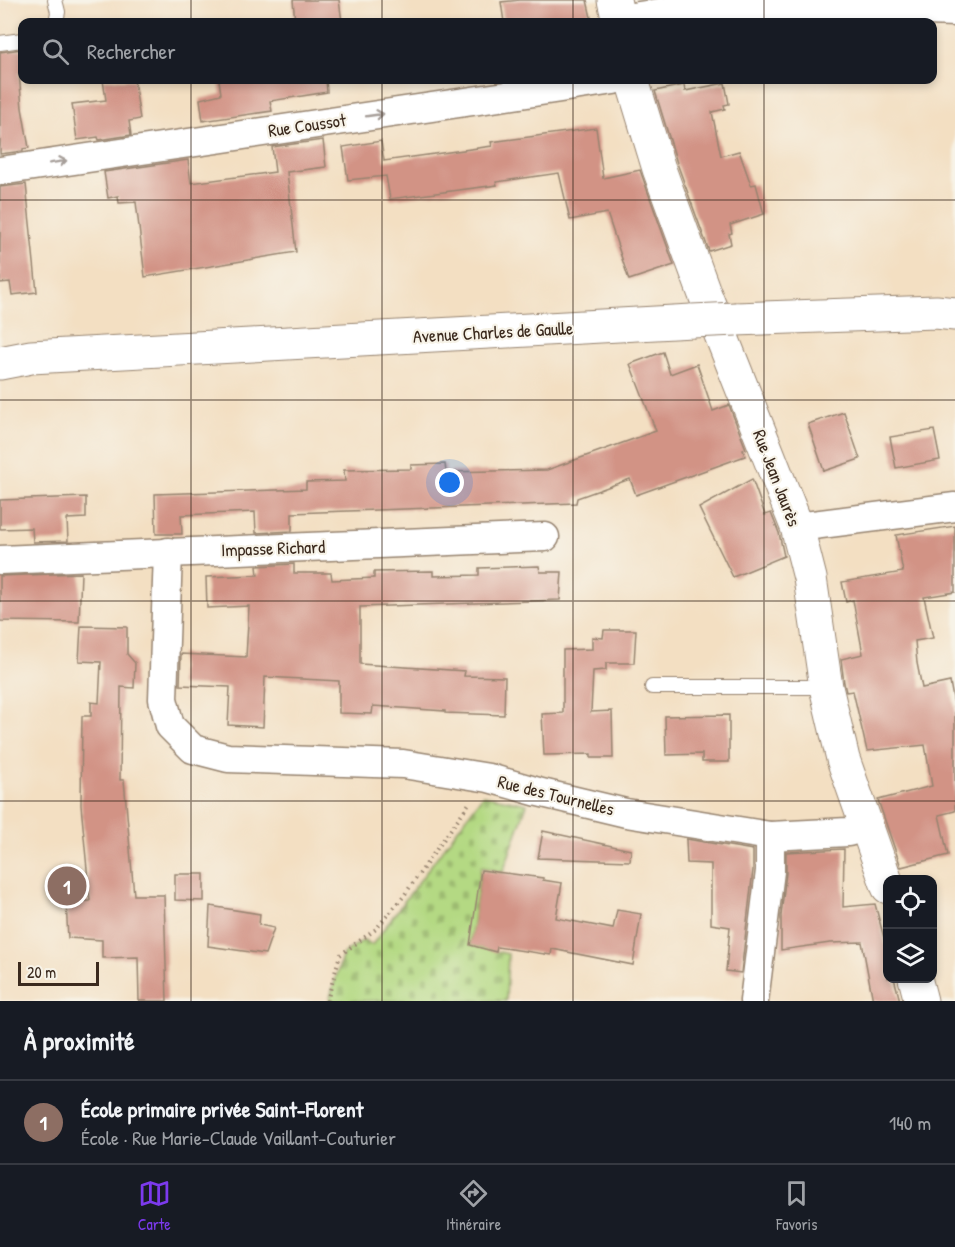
<!DOCTYPE html>
<html lang="fr">
<meta charset="utf-8">
<style>
body{margin:0;font-family:"Patrick Hand",sans-serif;background:#20242c;color:#f1f3f6}
.controls{position:absolute;right:18px;bottom:18px;display:grid;overflow:hidden;border-radius:12px;box-shadow:0 3px 9px #0003}
.controls button{width:54px;height:54px;display:grid;place-items:center;padding:0;border:0;border-bottom:2px solid #363941;background:#171b24;color:#f1f3f6;font:30px sans-serif}
.scale{position:absolute;left:18px;bottom:15px;width:81px;box-sizing:border-box;padding-left:6px;border:3px solid #3b2a1e;border-top:0;font-size:16px;line-height:21px;white-space:nowrap;color:#3b2a1e;-webkit-text-stroke:4px #f7f3e8;paint-order:stroke}
.you{position:absolute;left:450px;top:483px;width:21px;height:21px;margin:-15px;border:4px solid #fff;border-radius:50%;background:#1a73e8;box-shadow:0 0 0 9px #1a73e833}
.badge{display:grid;place-items:center;width:39px;height:39px;border-radius:50%;background:#7c3aed;color:#fff;font-size:20px;font-weight:700}
.pin{position:absolute;translate:-50% -50%;border:3px solid #fff;box-shadow:0 2px 6px #0006}
.list{margin:0;padding:0;list-style:none}
h2{display:flex;justify-content:space-between;align-items:center;height:78px;margin:0;padding:0 24px;font-size:26px}
h2 small{font-size:20px;font-weight:400;color:#9ea1a6}
.list li{display:grid;grid-template-columns:39px 1fr auto;gap:18px;align-items:center;box-sizing:border-box;height:84px;padding:0 24px;border-top:2px solid #363941}
.list b{display:block;font-size:22px;white-space:nowrap}
.list p{margin:0;font-size:20px;white-space:nowrap;color:#9ea1a6}
.list em{font-size:20px;font-style:normal;color:#9ea1a6}
.icon{flex:none;width:33px;height:33px;fill:none;stroke:currentColor;stroke-width:2;stroke-linecap:round;stroke-linejoin:round}
.map{position:relative;flex:none;width:955px;height:1001px;overflow:hidden}
.search{position:absolute;background:#171b24;box-shadow:0 3px 9px #0003;left:18px;right:18px;top:18px;height:66px;display:flex;align-items:center;gap:15px;box-sizing:border-box;padding:0 21px;border-radius:12px;color:#9ea1a6;font-size:22px}
.sheet{height:162px;background:#171b24}
nav{display:flex;justify-content:space-around;align-items:center;box-sizing:border-box;height:84px;border-top:2px solid #363941;background:#171b24;font-size:16px;color:#9ea1a6}
nav a{display:grid;justify-items:center;gap:3px}
nav .on{color:#7c3aed}
.map>svg:first-child{display:block}
</style>
<div class="map">
<svg width="955" height="1001" viewBox="0 0 955 1001">
<defs>
<pattern id="cemetery-stones" width="16" height="16" patternUnits="userSpaceOnUse" patternTransform="scale(1.5)"><rect width="16" height="16" fill="#b4d983"/><path d="M2 7V4a2 2 0 0 1 4 0v3zM10 15v-3a2 2 0 0 1 4 0v3z" fill="#9cba71"/></pattern>
</defs>
<rect width="100%" height="100%" fill="#f7f3e8"/>
<filter id="ink" filterUnits="userSpaceOnUse"><feTurbulence type="fractalNoise" baseFrequency=".0167" numOctaves="2"/><feDisplacementMap in="SourceGraphic" scale="12" xChannelSelector="R" yChannelSelector="G"/><feConvolveMatrix kernelMatrix="1 2 1 2 8 2 1 2 1" color-interpolation-filters="sRGB"/></filter>
<filter id="wash" filterUnits="userSpaceOnUse"><feTurbulence type="fractalNoise" baseFrequency=".008" numOctaves="4" result="noise"/><feDisplacementMap in="SourceGraphic" scale="24" xChannelSelector="R" yChannelSelector="G"/><feGaussianBlur stdDeviation="1.35" result="paint"/><feColorMatrix in="noise" values="0 0 0 0 0 0 0 0 0 0 0 0 0 0 0 0 0 1.4 0 .05"/><feComposite in="paint" operator="in"/></filter>
<g filter="url(#wash)">
<rect width="100%" height="100%" fill="#f3dfc2"/>
<path fill="url(#cemetery-stones)" stroke="#788250" stroke-width="1.5" d="M483 795 527 804 503 872 481 867 470 945 508 954 506 1001H329L343 954 364 940 372 945Z"/>
<g id="blocks">
<g fill="#d29385">
<path d="M293 0H339L342 22H295Z"/>
<path d="M520 0H587L592 22H504L501 2Z"/>
<path d="M22 49V72L19 73 22 108 29 148 23 149V151L0 154V52Z"/>
<path d="M103 80H134L140 119 129 121 131 135 99 140 98 137 77 140 72 104 106 100Z"/>
<path d="M219 80H326L327 92 270 101 272 111 203 121 200 99 221 94Z"/>
<path d="M725 83 729 104 724 105 725 109 712 112 721 156 739 151 751 185 756 184 764 214 730 225 732 233 729 234 731 244 709 251 677 163 655 91 684 85 685 91Z"/>
<path d="M596 128 603 178 640 170 674 265 629 280 607 213 570 220 559 173 496 182 497 185 390 199 386 176 348 180 343 147 381 141 384 161 492 146 491 142Z"/>
<path d="M323 140 326 167 287 172 296 252 145 277 136 202 119 203 118 196 108 198 104 172 188 160 191 183 275 172 272 147Z"/>
<path d="M26 184 37 292 12 295 10 282 0 283V187Z"/>
<path d="M663 352 670 374 697 364 713 411 729 405 746 449 743 450 745 456 636 495 630 479 577 498 576 503 292 513V531L256 533 255 512 181 515 182 534H156L155 494 306 489V482L345 481 344 470 411 469V465L445 464 446 472 547 470 656 431 630 364Z"/>
<path d="M844 412 860 459 824 471 808 424Z"/>
<path d="M934 430 940 460 896 468 890 437Z"/>
<path d="M752 479 765 515 771 513 779 533 784 556 733 577 699 508Z"/>
<path d="M86 497V518L67 519 68 541 33 542 32 528 0 529V500Z"/>
<path d="M955 526V592L924 597 933 638 915 641 917 663 922 688 950 682 955 709V811L939 815 948 855 901 867 878 800 932 786 925 745 867 751 853 691 846 692 844 683 841 659 863 654 853 600 846 602 842 582 903 572 896 535Z"/>
<path d="M294 564V573H331L332 580 374 578V572L433 571V576L479 575V568L539 566 540 572H562L560 600 360 607V664L465 671 464 676 505 677 504 715 445 713V711L373 706 372 714 339 713V681L265 677 263 727 228 725 230 687 180 685 181 654 246 657 249 606 207 608 206 577 258 575 257 566Z"/>
<path d="M81 573 79 622 0 621V576Z"/>
<path d="M81 626 127 627V654L135 663 134 688 121 687 120 780H124L134 895H164L167 1001H139L138 957 102 958V940L68 938 66 902 90 901 81 805 82 716H91V702L99 703 101 662 79 661Z"/>
<path d="M604 630H636L634 663H606V670L593 671 591 712 612 711 613 758H591V754L544 755 542 714 563 713V650L592 649V637L603 638Z"/>
<path d="M729 715V762H702V754L666 755 665 716Z"/>
<path d="M543 831 631 850 630 861 538 858Z"/>
<path d="M686 839 753 850V870L741 973 726 971 730 927 711 924V864L687 863Z"/>
<path d="M844 849 843 907 875 904 888 953V978H894L900 1001H873L862 942 830 943 781 950V916L786 873V852Z"/>
<path d="M481 870 543 878V880L562 883 556 918 613 929 617 910 641 914 633 965 552 949 551 955 497 947 496 952 470 945Z"/>
<path d="M175 874H204V901L175 900Z"/>
<path d="M210 906 260 914 259 925 274 928 265 954 208 946Z"/>
</g>
</g>
</g>
<g filter="url(#ink)">
<use href="#blocks" fill-opacity="0" stroke="#978470" stroke-width="1.5"/>
<g fill="none" stroke-linecap="round" stroke-linejoin="round">
<defs>
<g id="service">
<path d="M55 0 58 12 56 22"/>
<path d="M0 43 22 40"/>
<path d="M652 687H826"/>
</g>
<g id="minor">
<path d="M618 19 693 8 811 7 955 12"/>
<path d="M0 171 614 80"/>
<path d="M797 527 955 507"/>
<path d="M168 552 163 699 170 726 193 749 228 758 403 764 489 778 538 792 626 813 770 836 848 832 866 827"/>
<path d="M0 560 545 537"/>
<path d="M754 1001 770 871V836"/>
</g>
<g id="tertiary">
<path d="M614 0 619 22"/>
<path d="M632 80 659 169 704 292 797 527 810 578 826 687 843 759 888 887"/>
<path d="M915 978 921 1001"/>
</g>
<g id="secondary">
<path d="M736 319 936 312 955 314"/>
<path d="M0 363 31 357 692 321"/>
</g>
</defs>
<use href="#service" stroke="#978470" stroke-width="16"/>
<use href="#minor" stroke="#978470" stroke-width="31"/>
<use href="#tertiary" stroke="#978470" stroke-width="35"/>
<use href="#secondary" stroke="#978470" stroke-width="35"/>
<path stroke="#978470" stroke-width="4" stroke-dasharray="1.5 4.5" stroke-linecap="butt" d="M327 1001 340 955 376 929 403 897 470 802"/>
<use href="#service" stroke="#fff" stroke-width="14"/>
<use href="#minor" stroke="#fff" stroke-width="28"/>
<use href="#tertiary" stroke="#fff" stroke-width="33"/>
<use href="#secondary" stroke="#fff" stroke-width="33"/>
<defs>
<path id="secondary-bridge" d="M692 321 736 319"/>
</defs>
<use href="#secondary-bridge" stroke="#978470" stroke-width="35" stroke-linecap="butt"/>
<use href="#secondary-bridge" stroke="#fff" stroke-width="33"/>
</g>
<defs><path id="oneway-shaft" d="M-6 0H5M1.5-3L5.5 0L1.5 3" fill="none" stroke-width="1.6" stroke-linecap="round" stroke-linejoin="round" transform="scale(1.5)"/></defs>
<g stroke="#a79f9a">
<use href="#oneway-shaft" transform="translate(375 115) rotate(-8)"/>
<use href="#oneway-shaft" transform="translate(58 162) rotate(-9)"/>
</g>
</g>
<path fill="none" stroke="#3b2a1e" stroke-width="1.5" stroke-opacity="0.55" d="M191 0V22M382 0V22M573 0V22M764 0V22M191 80V1001M382 80V1001M573 80V1001M764 80V1001M0 200H955M0 400H955M0 601H955M0 801H955"/>
<g text-anchor="middle" dominant-baseline="central" stroke-width="4.5" stroke-linejoin="round" paint-order="stroke">
<g font-size="18" fill="#3b2a1e" stroke="#f7f3e8">
<text transform="translate(307 125) rotate(-8)">Rue Coussot</text>
<text transform="translate(493 332) rotate(-3)">Avenue Charles de Gaulle</text>
<text transform="translate(777 478) rotate(69)">Rue Jean Jaurès</text>
<text transform="translate(273 548) rotate(-2)">Impasse Richard</text>
<text transform="translate(556 795) rotate(14)">Rue des Tournelles</text>
</g>
</g>
</svg>
<div class="controls">
<button><svg class="icon" aria-label="locate" viewBox="0 0 24 24"><circle cx="12" cy="12" r="6"/><path d="M12 2v4M12 18v4M2 12h4M18 12h4"/></svg></button>
<button><svg class="icon" aria-label="layers" viewBox="0 0 24 24"><path d="M12 4l9 5-9 5-9-5zM3 14l9 5 9-5"/></svg></button>
</div>
<div class="scale">20 m</div>
<div class="you"></div>
<div class="pin badge" style="left:67px;top:886px;background:#8d6e63">1</div>
<div class="search"><svg class="icon" aria-label="search" viewBox="0 0 24 24"><circle cx="10" cy="10" r="6"/><path d="M15 15l6 6"/></svg>Rechercher</div>
</div>
<section class="sheet">
<h2>À proximité<small></small></h2>
<ul class="list">
<li><span class="badge" style="background:#8d6e63">1</span><div><b>École primaire privée Saint-Florent</b><p>École · Rue Marie-Claude Vaillant-Couturier</p></div><em>140 m</em></li>
</ul>
</section>
<nav>
<a class="on"><svg class="icon" aria-label="map" viewBox="0 0 24 24"><path d="M3 6l6-2 6 2 6-2v14l-6 2-6-2-6 2zM9 4v14M15 6v14"/></svg>Carte</a>
<a><svg class="icon" aria-label="directions" viewBox="0 0 24 24"><path d="M12 3l9 9-9 9-9-9zM9 14v-3h6M13 9l2 2-2 2"/></svg>Itinéraire</a>
<a><svg class="icon" aria-label="saved" viewBox="0 0 24 24"><path d="M7 4h10v16l-5-4-5 4z"/></svg>Favoris</a>
</nav>
